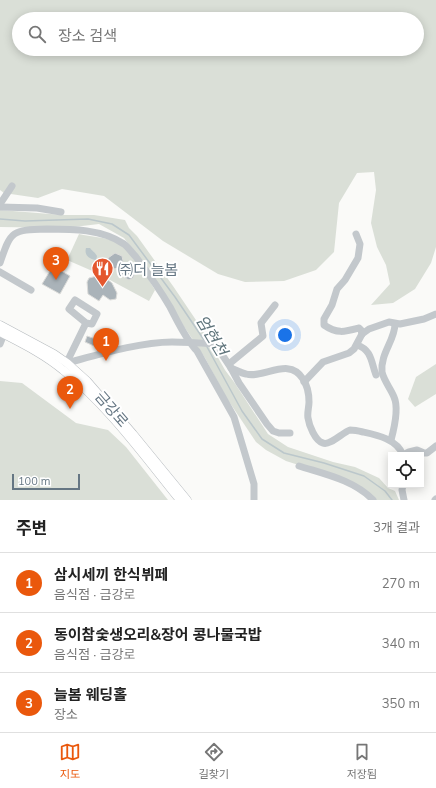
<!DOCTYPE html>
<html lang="ko">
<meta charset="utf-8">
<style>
body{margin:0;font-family:Mulish,"Noto Sans KR",sans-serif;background:#f2f2f2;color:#222}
.controls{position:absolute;right:12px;bottom:12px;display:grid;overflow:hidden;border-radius:0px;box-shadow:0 2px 10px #0003}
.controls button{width:36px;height:36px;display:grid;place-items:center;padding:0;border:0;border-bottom:1px solid #e0e0e0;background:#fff;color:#222;font:20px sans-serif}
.scale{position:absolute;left:12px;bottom:10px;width:68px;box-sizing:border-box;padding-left:4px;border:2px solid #657683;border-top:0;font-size:11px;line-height:14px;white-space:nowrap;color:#657683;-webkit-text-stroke:3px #fff;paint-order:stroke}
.you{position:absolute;left:285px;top:335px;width:14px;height:14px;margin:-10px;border:3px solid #fff;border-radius:50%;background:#1a73e8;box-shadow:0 0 0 6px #1a73e833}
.badge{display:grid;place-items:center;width:26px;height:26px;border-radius:50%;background:#ea580c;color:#fff;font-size:13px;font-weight:700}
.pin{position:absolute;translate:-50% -33px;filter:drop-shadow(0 1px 2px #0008)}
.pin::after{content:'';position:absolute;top:21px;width:14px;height:12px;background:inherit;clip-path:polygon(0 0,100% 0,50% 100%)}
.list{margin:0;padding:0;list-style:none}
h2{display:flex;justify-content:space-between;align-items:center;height:52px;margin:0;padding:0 16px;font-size:17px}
h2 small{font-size:13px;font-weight:400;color:#767676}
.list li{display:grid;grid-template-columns:26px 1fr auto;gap:12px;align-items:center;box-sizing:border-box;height:60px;padding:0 16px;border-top:1px solid #e0e0e0}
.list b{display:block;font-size:15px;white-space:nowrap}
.list p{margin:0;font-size:13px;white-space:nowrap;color:#767676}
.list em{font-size:13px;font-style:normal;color:#767676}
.icon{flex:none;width:22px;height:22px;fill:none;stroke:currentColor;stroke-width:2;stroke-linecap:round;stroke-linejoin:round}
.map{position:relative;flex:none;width:436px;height:500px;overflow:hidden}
.search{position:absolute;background:#fff;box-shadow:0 2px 10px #0003;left:12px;right:12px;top:12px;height:44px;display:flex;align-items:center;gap:10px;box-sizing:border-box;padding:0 14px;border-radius:22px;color:#767676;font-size:15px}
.sheet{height:232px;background:#fff}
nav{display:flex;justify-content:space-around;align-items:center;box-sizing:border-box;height:56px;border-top:1px solid #e0e0e0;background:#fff;font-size:11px;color:#767676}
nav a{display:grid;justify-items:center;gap:2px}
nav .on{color:#ea580c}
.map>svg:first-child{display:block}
</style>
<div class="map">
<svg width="436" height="500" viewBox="0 0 436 500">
<rect width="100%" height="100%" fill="#fafaf8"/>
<g fill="#dadfd7" fill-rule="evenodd">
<path d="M0 0H436V247L431 263 415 289 393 303 371 305 390 284 386 265 377 247 371 223 376 190 374 172 357 173 339 203 334 252 316 270 284 281 245 282 218 274 163 241 104 196 62 189 38 198 4 193 0 190ZM19 19H417V49H19Z"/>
<path d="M0 210 63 215H94L125 220 129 228 137 236 173 286 200 326 225 370 234 382 268 434 288 447 333 462 355 467 379 478 388 488 395 491 399 500H376L324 473 286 461 266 450 256 442 226 397 205 358 183 325 156 280 124 238 99 224 65 228 0 227Z"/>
<path d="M79 234C91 237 105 237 116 242 133 250 145 274 155 290L149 301 97 273 67 260Z"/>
<path d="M436 364V394L415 407 408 399 416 377Z"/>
<path d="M0 381 22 383 76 423 108 430 126 447 168 500H0Z"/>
</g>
<path fill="#bbc7cb" d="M86 248H90C92 251 95 252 97 256L96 260C89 259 84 255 86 248Z"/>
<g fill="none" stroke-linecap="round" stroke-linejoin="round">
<g stroke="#bbc7cb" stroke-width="1.5">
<path d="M0 219 25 221 88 219 112 224 129 235 175 297 204 340"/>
<path d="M206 345 242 411 262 439 284 453 324 463 364 476 385 491 392 500"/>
</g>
</g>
<g fill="#aab3b9" stroke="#dcdcda">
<path d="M115 253 122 256 123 261V267L130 265 134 268 136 272 133 278 129 280 125 278 122 275 121 268 113 269 109 266 108 258Z"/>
<path d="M53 266 70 276 60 294 42 284Z"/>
<path d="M97 276 107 279 112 283 117 293 116 299 110 300 103 295 99 301 88 294 87 282 89 278Z"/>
<path d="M87 336 110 344 109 347 101 349 85 342Z"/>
</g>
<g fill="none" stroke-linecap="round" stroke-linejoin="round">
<defs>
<g id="major">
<path d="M0 325 54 354 67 363 87 381 133 434 187 500"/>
<path d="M0 332C21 343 44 354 63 370 107 404 145 457 180 500"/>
</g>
</defs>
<use href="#major" stroke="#b5babe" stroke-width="9"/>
<g stroke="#c3c8cc" stroke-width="7">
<path d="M0 204 12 186"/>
<path d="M0 207 37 208 61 212"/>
<path d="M356 234 360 244 358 258 345 280 337 289 332 305 324 319V325C337 334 344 332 359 328L361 330 362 334"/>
<path d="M0 263C11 230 12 230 47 229 72 229 102 229 124 244 128 247 132 253 136 257 148 273 160 290 170 307 178 322 185 338 197 351L234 417 254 484V500"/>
<path d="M0 272 31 290"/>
<path d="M0 344 4 334"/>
<path d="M357 345C372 350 371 362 376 375"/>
<path d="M67 363C97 355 140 342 172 342 186 342 201 343 215 344L231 368 239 383 267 424 273 431 279 433H290"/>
<path d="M229 364 263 336 261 323 275 305"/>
<path d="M65 366 86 323 92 324 97 314 75 300 69 309 86 323"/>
<path d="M231 368C236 370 241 373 246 374 264 379 289 356 303 379 307 385 309 395 309 402 309 407 307 413 308 418 309 425 315 441 323 443 330 446 343 432 350 430 354 430 359 431 363 432 377 435 397 439 403 455"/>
<path d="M304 382 323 362 349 353 354 349 362 334 369 329 389 322 400 324 424 319 436 314"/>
<path d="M391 440C394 429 399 408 394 397 391 389 384 381 382 372 380 354 395 340 395 324"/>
<path d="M403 455 409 452 417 450 424 453H427L436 446"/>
<path d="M299 466C324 474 354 480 373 500"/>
<path d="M403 485 402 490 404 500"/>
<path d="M435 500 436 499"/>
</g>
<use href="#major" stroke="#fff" stroke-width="8"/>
</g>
<defs>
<symbol id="restaurant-pin" viewBox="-11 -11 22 30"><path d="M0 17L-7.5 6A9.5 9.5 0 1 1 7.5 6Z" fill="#e4572e" stroke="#fff"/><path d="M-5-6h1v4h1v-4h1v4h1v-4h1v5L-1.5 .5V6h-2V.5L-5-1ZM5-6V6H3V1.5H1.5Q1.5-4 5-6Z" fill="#fff"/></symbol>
</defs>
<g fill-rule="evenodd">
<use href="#restaurant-pin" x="90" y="256" width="25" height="34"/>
</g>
<g text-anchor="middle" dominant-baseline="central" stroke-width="4" stroke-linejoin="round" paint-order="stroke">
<g font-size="15" fill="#657683" stroke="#fff" text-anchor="start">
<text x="118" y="269">㈜더 늘봄</text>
</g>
<g font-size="15" fill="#657683" stroke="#fff">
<text transform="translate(112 409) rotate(49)">금강로</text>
</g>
<g font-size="16" font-style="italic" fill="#60757c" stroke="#fff">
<text transform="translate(212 335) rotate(59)">엄현천</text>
</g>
</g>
</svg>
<div class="controls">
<button><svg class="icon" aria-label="locate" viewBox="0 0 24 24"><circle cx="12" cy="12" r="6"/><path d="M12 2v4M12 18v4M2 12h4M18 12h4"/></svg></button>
</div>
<div class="scale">100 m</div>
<div class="you"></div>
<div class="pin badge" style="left:106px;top:361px">1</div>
<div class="pin badge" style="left:70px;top:409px">2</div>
<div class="pin badge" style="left:56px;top:280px">3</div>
<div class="search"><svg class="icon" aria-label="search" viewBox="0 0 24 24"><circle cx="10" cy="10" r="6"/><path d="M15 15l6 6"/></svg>장소 검색</div>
</div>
<section class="sheet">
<h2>주변<small>3개 결과</small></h2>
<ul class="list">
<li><span class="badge">1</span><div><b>삼시세끼 한식뷔페</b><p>음식점 · 금강로</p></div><em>270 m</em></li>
<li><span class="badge">2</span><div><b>동이참숯생오리&amp;장어 콩나물국밥</b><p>음식점 · 금강로</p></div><em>340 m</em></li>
<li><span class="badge">3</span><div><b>늘봄 웨딩홀</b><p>장소</p></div><em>350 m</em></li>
</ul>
</section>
<nav>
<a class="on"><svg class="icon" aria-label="map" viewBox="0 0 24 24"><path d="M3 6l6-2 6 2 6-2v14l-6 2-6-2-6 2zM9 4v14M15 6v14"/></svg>지도</a>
<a><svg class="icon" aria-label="directions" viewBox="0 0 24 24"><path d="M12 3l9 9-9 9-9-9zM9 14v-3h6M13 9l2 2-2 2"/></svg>길찾기</a>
<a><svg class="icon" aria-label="saved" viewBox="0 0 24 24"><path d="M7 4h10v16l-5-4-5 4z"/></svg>저장됨</a>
</nav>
